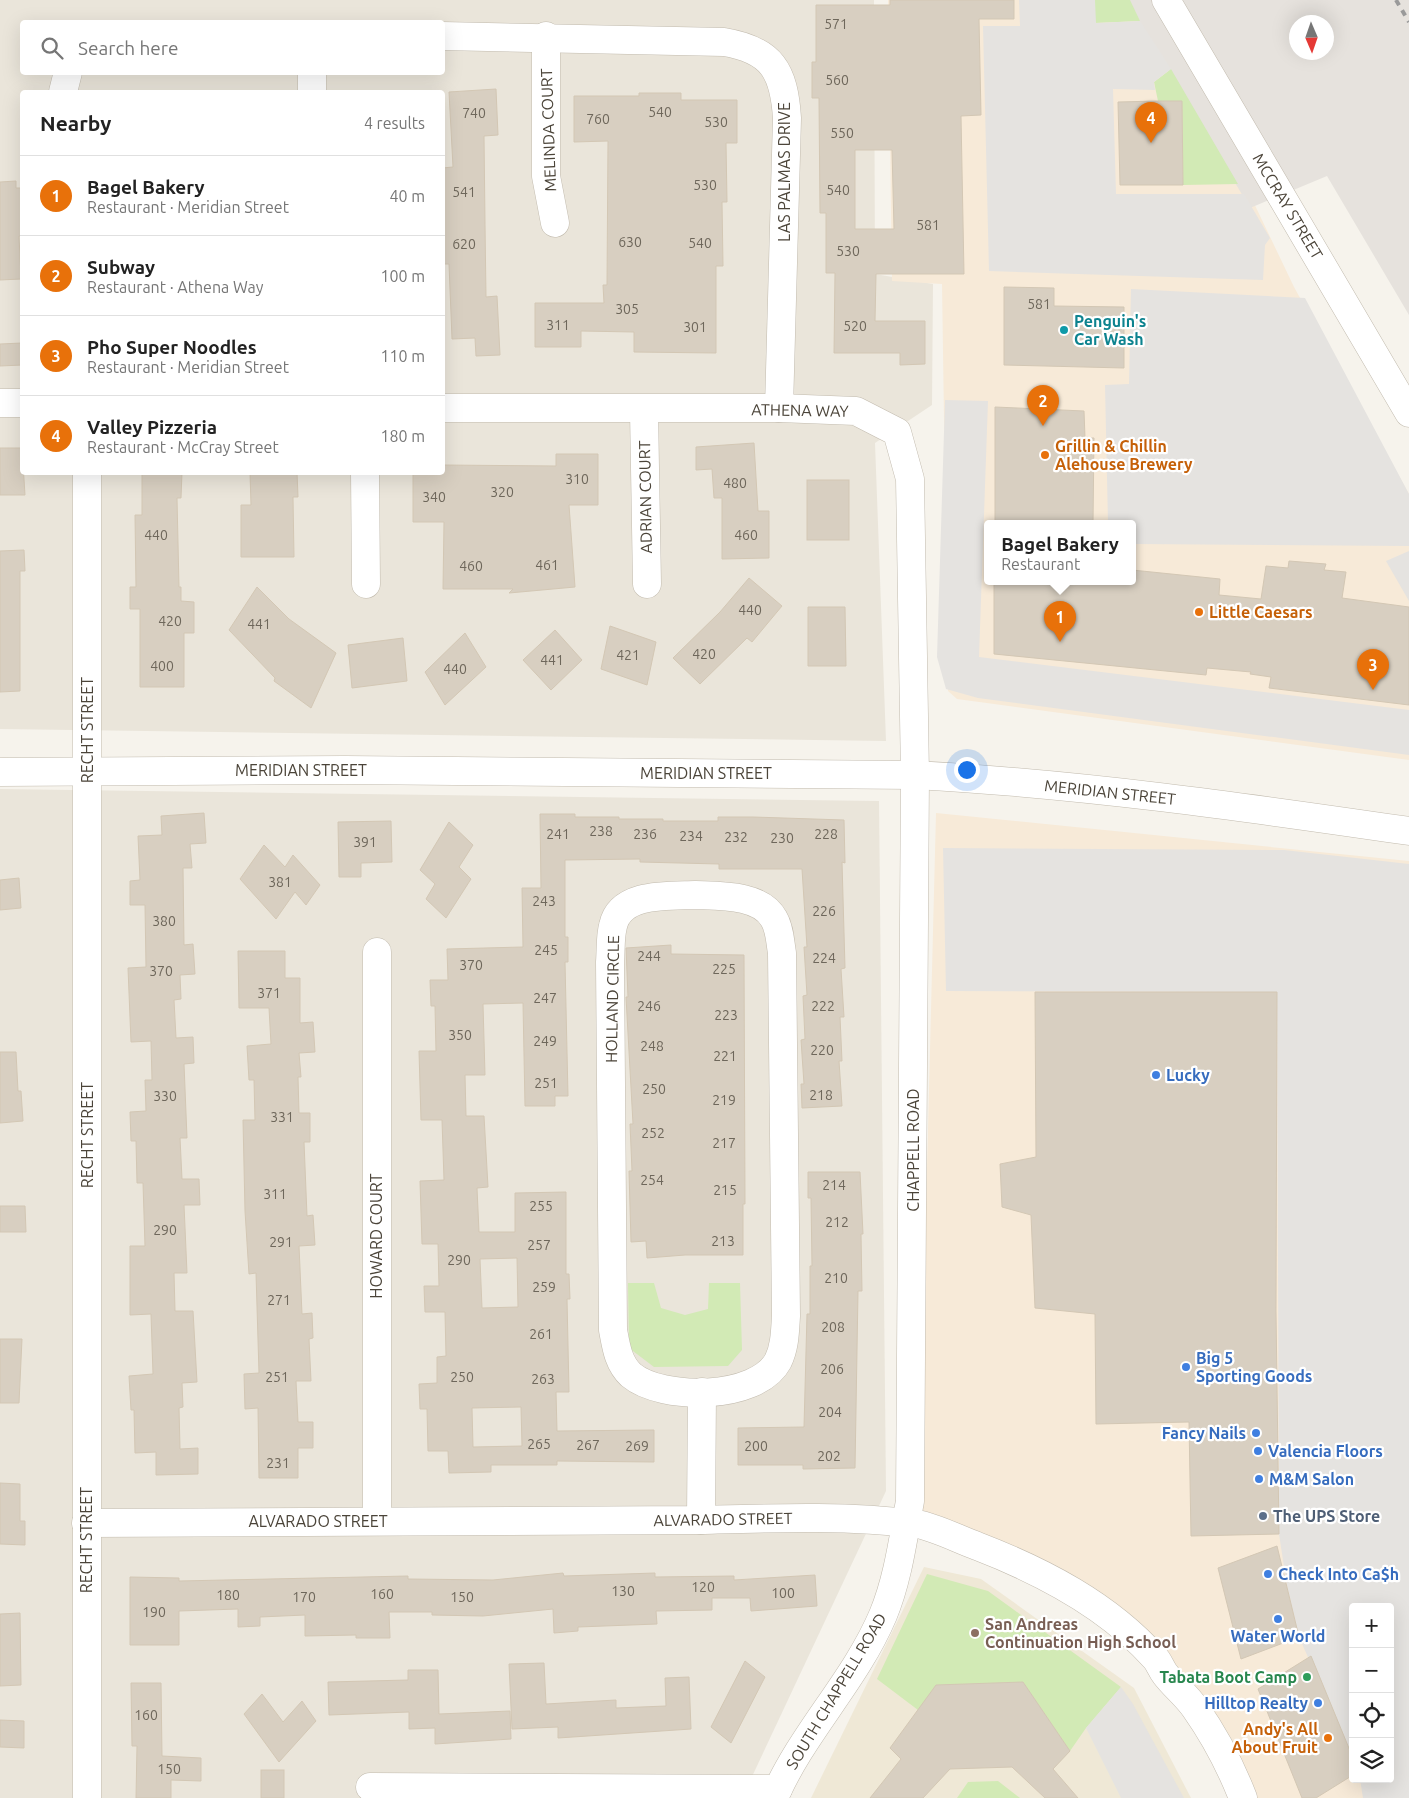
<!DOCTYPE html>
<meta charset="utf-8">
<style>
body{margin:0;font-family:Ubuntu,sans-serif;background:#f6f6f6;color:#222}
.controls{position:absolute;right:15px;bottom:15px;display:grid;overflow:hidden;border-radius:5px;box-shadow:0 5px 20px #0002}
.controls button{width:45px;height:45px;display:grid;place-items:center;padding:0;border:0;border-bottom:1px solid #e0e0e0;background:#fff;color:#222;font:25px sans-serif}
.compass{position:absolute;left:1289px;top:15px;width:45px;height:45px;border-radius:50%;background:#fff;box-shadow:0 5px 20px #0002;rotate:178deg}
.you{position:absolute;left:966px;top:769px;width:18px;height:18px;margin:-12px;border:4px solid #fff;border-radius:50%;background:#1a73e8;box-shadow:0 0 0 8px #1a73e833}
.badge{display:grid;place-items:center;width:32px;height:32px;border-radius:50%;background:#b45309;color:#fff;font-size:16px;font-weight:700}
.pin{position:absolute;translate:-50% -41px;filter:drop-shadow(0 1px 2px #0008)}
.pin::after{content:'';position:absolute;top:26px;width:18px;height:15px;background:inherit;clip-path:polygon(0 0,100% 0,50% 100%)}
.popup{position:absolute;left:984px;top:520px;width:152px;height:65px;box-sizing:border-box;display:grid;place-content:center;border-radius:5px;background:#fff;filter:drop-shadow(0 1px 4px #0005);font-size:16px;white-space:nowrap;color:#767676}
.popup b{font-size:19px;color:#222}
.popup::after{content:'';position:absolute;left:50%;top:100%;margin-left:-10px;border:10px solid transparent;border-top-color:#fff}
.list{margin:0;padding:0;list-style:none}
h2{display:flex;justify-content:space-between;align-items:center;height:65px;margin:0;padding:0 20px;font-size:21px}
h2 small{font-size:16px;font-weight:400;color:#767676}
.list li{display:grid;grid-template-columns:32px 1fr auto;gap:15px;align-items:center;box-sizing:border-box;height:80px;padding:0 20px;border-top:1px solid #e0e0e0}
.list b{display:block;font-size:19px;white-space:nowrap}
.list p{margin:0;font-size:16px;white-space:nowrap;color:#767676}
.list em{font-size:16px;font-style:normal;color:#767676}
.icon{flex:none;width:28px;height:28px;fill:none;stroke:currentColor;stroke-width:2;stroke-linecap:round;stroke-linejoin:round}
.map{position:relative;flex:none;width:1409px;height:1798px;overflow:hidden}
.search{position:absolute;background:#fff;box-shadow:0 5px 20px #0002;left:20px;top:20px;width:425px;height:55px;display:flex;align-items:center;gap:12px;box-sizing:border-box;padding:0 18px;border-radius:5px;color:#767676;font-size:19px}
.panel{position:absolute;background:#fff;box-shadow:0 5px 20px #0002;left:20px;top:90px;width:425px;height:385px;border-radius:5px}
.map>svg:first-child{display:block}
</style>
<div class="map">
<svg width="1409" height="1798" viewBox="0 0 1409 1798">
<rect width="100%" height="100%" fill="#f6f3ec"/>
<g fill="#eae5da" fill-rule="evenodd">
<path d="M0 0H874L875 274 933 284 932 405 875 443 886 741 0 729ZM22 22H442V72H22ZM22 92H442V472H22Z"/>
<path d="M0 789 879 801 886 1491 742 1798H0Z"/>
</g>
<g fill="#f7ead8" fill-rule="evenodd">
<path d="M888 0H1157L1294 287 1409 494V760L957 699 948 691 942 284 892 281ZM988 523H1132V581H988Z"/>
<path d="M936 813 1409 861V1798H1242L1135 1627 918 1524ZM1353 1607H1390V1779H1353Z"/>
</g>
<path fill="#e6e2dd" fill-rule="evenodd" d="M1127 0H1409V315L1327 176 1250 208ZM1296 22H1326V52H1296Z"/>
<path fill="#efe8d6" d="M924 1567 981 1579 1134 1688 1191 1798H811Z"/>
<g fill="#d2eab5">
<path d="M1095 0H1130L1140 21 1095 23Z"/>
<path d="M1171 69 1238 184 1183 185 1182 102 1158 101 1154 82Z"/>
<path d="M628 1283H654L661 1308 685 1315 708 1309 709 1283H740L742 1350 728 1366 654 1367 629 1348Z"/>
<path d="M927 1574 988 1591 1121 1687 1086 1728 1070 1751 1023 1682 918 1710 877 1679Z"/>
<path d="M998 1781 1020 1798H957L968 1782Z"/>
</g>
<g fill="#e5e3e0">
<path d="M1019 0H1095L1096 23 1140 21 1171 69 1154 82 1155 90 1113 89 1116 194H1244L1270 238 1265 245 1263 280 989 271 983 26H1020Z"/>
<path d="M1131 289 1305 298 1409 494V546L1133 544 1132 523H1108L1105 385 1129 384Z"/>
<path d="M945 400 988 401 979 657 1409 710V755L978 698 946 689 937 657Z"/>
<path d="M1409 551V601L1386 561Z"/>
<path d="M943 848 1284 850 1409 864V1798H1363L1360 1779H1390V1607H1353V1758L1299 1637 1287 1586 1279 1534 1277 992 946 991Z"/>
<path d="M1121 1687 1133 1704 1184 1798H1121L1086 1728Z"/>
</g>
<g fill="#d8cfc1" stroke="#d3c7b4" fill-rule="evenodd">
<path d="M890 0H1014V19H979L981 115 961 116 964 274H876L875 321H925V364L900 365V353H834L835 273H826V213H820L819 98H812V62H816V5H890ZM855 150H892L894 229H855Z"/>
<path d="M496 89 498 135 484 136 485 224 486 297 497 296 500 355 476 356 475 338 452 339 449 264H442V168L453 167 449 92Z"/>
<path d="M639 93H681V100H737V143H726L727 202H722L723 266H716V353L634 352V332L581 331V347H535V303H604L603 285H607L608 141 574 142V96H639Z"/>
<path d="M1158 101H1182L1183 185H1120L1118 102Z"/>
<path d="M16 181V188H21V236H19L21 279 0 280V182Z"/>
<path d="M1004 287 1054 288V306L1124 307V368L1004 365Z"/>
<path d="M22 343V365L0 366V344Z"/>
<path d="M995 407 1084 411 1085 438H1094L1093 523H995Z"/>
<path d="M754 443 758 511H769V558L722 559V498H714L712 469 696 470V447Z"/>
<path d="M0 448H22L25 495H0Z"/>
<path d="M556 454H598V505H569L575 587 509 593 513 589H443L444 522H413V472H442V465L556 466Z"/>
<path d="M142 472H182L181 498H177L179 587H181V601L194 602V633H184V687H140V609H130V587H136L135 515H142Z"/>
<path d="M250 472H297L298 497H293L294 557H241V505H251Z"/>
<rect x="807" y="480" width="42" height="60"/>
<path d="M24 550 25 571H20V691L0 692V551Z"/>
<path d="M1289 561 1326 564 1324 570 1346 572 1342 598 1409 607V705L1269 688 1271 677 1250 674 1251 672 1207 668 1206 675 994 654V581H1132V570L1220 579 1219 595 1261 599 1266 566 1288 568Z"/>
<path d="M749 578 782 606 752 642 747 638 700 684 673 658 720 612Z"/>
<path d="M257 587 289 619 336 653 311 708 274 681 275 678 229 630Z"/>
<path d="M808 607H845L846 666H808Z"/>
<path d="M610 626 656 642 647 685 601 669Z"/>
<path d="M555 630 582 660 551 690 523 660Z"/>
<path d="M465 633 486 667 445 705 425 672Z"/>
<path d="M403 638 407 681 352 688 348 645Z"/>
<path d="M204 813 206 843 190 844 192 868H183L184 945 193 944 195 974 180 975 181 999 174 1000 176 1038 193 1037 194 1063 184 1064 187 1138H180L182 1179H199L200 1205H184L187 1273H174L175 1311H193L197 1382 182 1383 183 1407 179 1408 180 1449 198 1448V1474L156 1475V1452L135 1453 134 1410H131L129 1376 153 1374 151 1314 130 1315V1246H145L143 1183H137L136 1141H131L130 1112 146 1111 145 1080H152L151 1041 131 1042 128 968 146 967 145 905H130V881L140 880 138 836 162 835 161 816Z"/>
<path d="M540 814H575V817H619V819H663V821H718V817H753L844 820 845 863 842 862 845 968 841 969 844 1017H840L842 1061H839L842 1106 802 1108 801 1084H804L801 1040 805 1039 803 996 807 995 804 947H807L802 869H719V864L640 862V859L565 860V937H568V962H565L568 1096H555V1106H525L523 1003 483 1004 485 1075H465L466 1116H484L488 1187 477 1188 479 1232H515V1193L566 1192V1274H569L570 1299H567L569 1392H556L557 1431 654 1430V1462L557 1461V1465H491V1472L449 1473 448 1451H428L427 1409H420L419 1384 437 1383V1357L446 1356 445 1312H425L424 1286H439L438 1244H422L420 1181 444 1180 442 1120H421L419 1051H436L435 1006H431L430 980H448L447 949 523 947 522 888H541ZM517 1258 518 1307 482 1308 480 1259ZM521 1407 522 1446 473 1447 472 1408Z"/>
<path d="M391 821 392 862 361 863V877H339L338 822Z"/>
<path d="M449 822 473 845 459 867 471 879 446 918 426 899 435 884 420 870Z"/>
<path d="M264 845 285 867 293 855 320 885 306 905 295 892 276 919 240 879Z"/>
<path d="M19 878 21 908 0 910V880Z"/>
<path d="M671 945V954L744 955 745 1204H743V1255H685L647 1258 646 1241 631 1242 629 1171H632L630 1124H633L626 997H628L626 948Z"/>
<path d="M238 951H285V978H300V1023L313 1022 315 1052 299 1053 301 1077H298L299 1113H310V1142H304L307 1216 313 1215 315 1245 299 1246 302 1314 312 1313 313 1338 309 1339 311 1381H296L298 1422H313V1448H298V1478H259L258 1408 245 1409 244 1374 259 1373 256 1273 249 1274 245 1211 243 1120H255L254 1080H249L247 1046 271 1044 269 1008H239Z"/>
<path d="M1035 992H1277L1276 1311 1279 1534 1191 1536 1189 1422 1096 1424 1095 1314 1035 1308 1031 1215 1002 1207 1000 1164 1036 1157Z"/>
<path d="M0 1052H16L18 1091H21L23 1121 0 1123Z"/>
<path d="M808 1172H860L863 1234H861L862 1291H858L855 1468 803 1469V1465H738V1428L804 1427 807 1314H810V1266H812L811 1198H808Z"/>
<path d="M0 1206H25L26 1232H0Z"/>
<path d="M0 1339H22L19 1403H0Z"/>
<path d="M0 1483 20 1484V1521H25V1545L0 1544Z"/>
<path d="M1277 1546 1299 1637 1241 1659 1218 1568Z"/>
<path d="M563 1573 564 1576 655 1573V1577L734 1576V1580L815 1575 817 1606 751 1611 750 1598H712V1610L656 1611 657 1624 578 1627V1631L554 1633 553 1609 483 1616 432 1615V1612H389L390 1638H356V1635L305 1636V1615L260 1617V1626L238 1627V1609L179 1611V1645H130V1577L179 1578V1581L408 1576V1579L493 1580Z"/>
<path d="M20 1613 21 1685 0 1686V1614Z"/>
<path d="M1311 1656 1353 1758V1775L1316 1798H1302L1258 1689Z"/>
<path d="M745 1661 765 1677 731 1743 711 1727Z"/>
<path d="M544 1663 546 1704 616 1700V1708L666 1706 665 1678 689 1677 691 1729 558 1738V1727L512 1729 509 1664Z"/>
<path d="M408 1670H438L439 1714 510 1711 511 1739 435 1744V1728L409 1729V1712L329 1715 328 1682 408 1680Z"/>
<path d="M1023 1682 1070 1751 1053 1769 1078 1798H1045L1012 1767 950 1769 923 1798H870L901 1759 890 1748 936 1685Z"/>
<path d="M131 1683H161L162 1756 201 1758V1781L171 1780V1798H136L137 1746H132Z"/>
<path d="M262 1694 283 1722 302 1701 316 1721 279 1762 244 1714Z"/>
<path d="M0 1720 24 1721V1748L0 1747Z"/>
<rect x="261" y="1770" width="23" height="28"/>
</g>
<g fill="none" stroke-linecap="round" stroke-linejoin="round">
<defs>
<g id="minor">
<path d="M1166 0 1409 413"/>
<path d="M442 36 724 42C772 50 784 71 787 118L779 408"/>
<path d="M546 36V176L555 223"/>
<path d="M312 72V92"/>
<path d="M63 92 68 72"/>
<path d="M0 403H22"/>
<path d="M442 408H779L856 411 897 432 910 479 915 775 910 1501C903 1539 898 1579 883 1615 855 1681 802 1733 774 1798"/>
<path d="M644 410 647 584"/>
<path d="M365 472 366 584"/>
<path d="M0 772 345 770 915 775C1081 784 1245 807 1409 831"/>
<path d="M695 895C719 896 761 894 774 919 780 929 780 942 782 953L786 1316C785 1331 785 1347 778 1361 757 1400 662 1401 631 1375 618 1363 616 1346 613 1330L610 962C611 950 610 937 613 926 620 892 669 896 695 895Z"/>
<path d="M377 1520V952"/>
<path d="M701 1520 702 1392"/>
<path d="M86 1523 701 1520C773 1518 846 1515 917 1524 935 1527 960 1540 977 1546 1042 1571 1108 1605 1155 1658 1159 1662 1161 1669 1165 1674 1174 1686 1186 1695 1195 1708 1214 1735 1231 1767 1243 1798"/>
<path d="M370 1787 778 1789"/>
<path d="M87 1798V472"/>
</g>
</defs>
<use href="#minor" stroke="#c2bbae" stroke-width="29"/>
<use href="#minor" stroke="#fff" stroke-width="28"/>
<path stroke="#9a9a9a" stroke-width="4" stroke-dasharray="6 6" stroke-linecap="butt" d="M1396 0 1409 22"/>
</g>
<circle fill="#0f9aa8" stroke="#fff" stroke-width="2" cx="1064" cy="330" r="5"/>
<g fill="#e8710a" stroke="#fff" stroke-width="2">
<circle cx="1045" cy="455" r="5"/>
<circle cx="1199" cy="612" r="5"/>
<circle cx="1328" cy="1738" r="5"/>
</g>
<g fill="#3f7fe0" stroke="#fff" stroke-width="2">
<circle cx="1156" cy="1075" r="5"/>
<circle cx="1186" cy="1367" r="5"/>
<circle cx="1256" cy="1433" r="5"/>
<circle cx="1258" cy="1451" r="5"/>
<circle cx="1259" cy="1479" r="5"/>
<circle cx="1268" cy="1574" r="5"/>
<circle cx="1278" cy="1619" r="5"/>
<circle cx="1318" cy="1703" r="5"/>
</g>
<circle fill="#5c6f8a" stroke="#fff" stroke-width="2" cx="1263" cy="1516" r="5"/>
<circle fill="#8d6e63" stroke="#fff" stroke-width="2" cx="975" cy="1633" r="5"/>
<circle fill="#2e9e5b" stroke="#fff" stroke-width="2" cx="1307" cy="1677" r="5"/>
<g text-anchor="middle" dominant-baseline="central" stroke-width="4.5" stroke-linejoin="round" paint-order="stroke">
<g font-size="14" fill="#6e675b">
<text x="836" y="24">571</text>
<text x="837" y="80">560</text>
<text x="660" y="112">540</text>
<text x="474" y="113">740</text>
<text x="598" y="119">760</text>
<text x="716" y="122">530</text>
<text x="842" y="133">550</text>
<text x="705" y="185">530</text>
<text x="838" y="190">540</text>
<text x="464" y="192">541</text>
<text x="928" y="225">581</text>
<text x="630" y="242">630</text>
<text x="700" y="243">540</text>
<text x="464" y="244">620</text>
<text x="848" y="251">530</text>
<text x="1039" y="304">581</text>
<text x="627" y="309">305</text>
<text x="558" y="325">311</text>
<text x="855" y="326">520</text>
<text x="695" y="327">301</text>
<text x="577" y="479">310</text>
<text x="735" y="483">480</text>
<text x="502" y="492">320</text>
<text x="434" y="497">340</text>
<text x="156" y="535">440</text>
<text x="746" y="535">460</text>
<text x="547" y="565">461</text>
<text x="471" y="566">460</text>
<text x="750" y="610">440</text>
<text x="170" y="621">420</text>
<text x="259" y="624">441</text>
<text x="704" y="654">420</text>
<text x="628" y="655">421</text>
<text x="552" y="660">441</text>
<text x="162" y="666">400</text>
<text x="455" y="669">440</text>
<text x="601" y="831">238</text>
<text x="558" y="834">241</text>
<text x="645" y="834">236</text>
<text x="826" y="834">228</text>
<text x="691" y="836">234</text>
<text x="736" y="837">232</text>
<text x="782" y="838">230</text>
<text x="365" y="842">391</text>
<text x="280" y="882">381</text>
<text x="544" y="901">243</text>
<text x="824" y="911">226</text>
<text x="164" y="921">380</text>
<text x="546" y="950">245</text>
<text x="649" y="956">244</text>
<text x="824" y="958">224</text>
<text x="471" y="965">370</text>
<text x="724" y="969">225</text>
<text x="161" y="971">370</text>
<text x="269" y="993">371</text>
<text x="545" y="998">247</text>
<text x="649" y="1006">246</text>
<text x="823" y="1006">222</text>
<text x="726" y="1015">223</text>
<text x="460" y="1035">350</text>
<text x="545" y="1041">249</text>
<text x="652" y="1046">248</text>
<text x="822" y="1050">220</text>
<text x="725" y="1056">221</text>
<text x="546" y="1083">251</text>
<text x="654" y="1089">250</text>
<text x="821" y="1095">218</text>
<text x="165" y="1096">330</text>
<text x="724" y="1100">219</text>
<text x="282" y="1117">331</text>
<text x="653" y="1133">252</text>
<text x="724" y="1143">217</text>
<text x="652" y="1180">254</text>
<text x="834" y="1185">214</text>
<text x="725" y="1190">215</text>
<text x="275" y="1194">311</text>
<text x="541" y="1206">255</text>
<text x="837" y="1222">212</text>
<text x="165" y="1230">290</text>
<text x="723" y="1241">213</text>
<text x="281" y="1242">291</text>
<text x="539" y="1245">257</text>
<text x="459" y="1260">290</text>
<text x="836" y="1278">210</text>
<text x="544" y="1287">259</text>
<text x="279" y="1300">271</text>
<text x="833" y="1327">208</text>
<text x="541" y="1334">261</text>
<text x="832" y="1369">206</text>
<text x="277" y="1377">251</text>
<text x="462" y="1377">250</text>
<text x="543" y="1379">263</text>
<text x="830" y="1412">204</text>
<text x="539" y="1444">265</text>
<text x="588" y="1445">267</text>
<text x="637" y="1446">269</text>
<text x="756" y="1446">200</text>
<text x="829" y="1456">202</text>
<text x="278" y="1463">231</text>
<text x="703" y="1587">120</text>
<text x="623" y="1591">130</text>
<text x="783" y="1593">100</text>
<text x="382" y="1594">160</text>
<text x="228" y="1595">180</text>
<text x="304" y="1597">170</text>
<text x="462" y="1597">150</text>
<text x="154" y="1612">190</text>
<text x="146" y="1715">160</text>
<text x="169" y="1769">150</text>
</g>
<g font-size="16" fill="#4b4439" stroke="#fff">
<text transform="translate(548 130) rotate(-92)">MELINDA COURT</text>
<text transform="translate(784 172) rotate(-90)">LAS PALMAS DRIVE</text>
<text transform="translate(1288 206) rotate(59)">MCCRAY STREET</text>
<text transform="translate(800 410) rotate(1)">ATHENA WAY</text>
<text transform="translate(645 497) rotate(-91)">ADRIAN COURT</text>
<text transform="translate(87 730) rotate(-90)">RECHT STREET</text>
<text x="301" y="770">MERIDIAN STREET</text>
<text x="706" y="773">MERIDIAN STREET</text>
<text transform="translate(1110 792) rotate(6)">MERIDIAN STREET</text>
<text transform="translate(612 999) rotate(-89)">HOLLAND CIRCLE</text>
<text transform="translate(87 1135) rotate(-90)">RECHT STREET</text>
<text transform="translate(913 1150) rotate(-90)">CHAPPELL ROAD</text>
<text transform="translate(376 1236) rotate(-90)">HOWARD COURT</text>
<text transform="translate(723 1519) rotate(-1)">ALVARADO STREET</text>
<text x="318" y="1521">ALVARADO STREET</text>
<text transform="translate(86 1540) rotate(-90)">RECHT STREET</text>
<text transform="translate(836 1691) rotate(-59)">SOUTH CHAPPELL ROAD</text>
</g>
<g font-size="16" font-weight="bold" fill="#0d838f" stroke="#fff" text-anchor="start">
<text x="1074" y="321">Penguin's<tspan x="1074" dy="18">Car Wash</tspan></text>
</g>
<g font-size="16" font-weight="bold" fill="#c56008" stroke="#fff" text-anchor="start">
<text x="1055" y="446">Grillin &amp; Chillin<tspan x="1055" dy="18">Alehouse Brewery</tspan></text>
<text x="1209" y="612">Little Caesars</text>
<text x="1318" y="1729" text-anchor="end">Andy's All<tspan x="1318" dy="18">About Fruit</tspan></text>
</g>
<g font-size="16" font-weight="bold" fill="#366cbe" stroke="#fff" text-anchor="start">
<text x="1166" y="1075">Lucky</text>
<text x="1196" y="1358">Big 5<tspan x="1196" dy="18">Sporting Goods</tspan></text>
<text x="1246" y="1433" text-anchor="end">Fancy Nails</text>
<text x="1268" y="1451">Valencia Floors</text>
<text x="1269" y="1479">M&amp;M Salon</text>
<text x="1278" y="1574">Check Into Ca$h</text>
<text x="1278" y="1636" text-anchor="middle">Water World</text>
<text x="1308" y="1703" text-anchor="end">Hilltop Realty</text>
</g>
<g font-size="16" font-weight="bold" fill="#4e5e75" stroke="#fff" text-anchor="start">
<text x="1273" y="1516">The UPS Store</text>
</g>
<g font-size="16" font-weight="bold" fill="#785e54" stroke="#fff" text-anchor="start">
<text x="985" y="1624">San Andreas<tspan x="985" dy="18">Continuation High School</tspan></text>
</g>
<g font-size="16" font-weight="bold" fill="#27864d" stroke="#fff" text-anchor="end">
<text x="1297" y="1677">Tabata Boot Camp</text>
</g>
</g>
</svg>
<div class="controls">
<button>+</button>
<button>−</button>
<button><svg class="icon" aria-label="locate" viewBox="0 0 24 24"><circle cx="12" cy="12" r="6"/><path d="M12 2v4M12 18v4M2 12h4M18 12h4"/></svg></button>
<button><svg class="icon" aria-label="layers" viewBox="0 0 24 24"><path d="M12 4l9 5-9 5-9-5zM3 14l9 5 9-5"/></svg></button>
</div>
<svg class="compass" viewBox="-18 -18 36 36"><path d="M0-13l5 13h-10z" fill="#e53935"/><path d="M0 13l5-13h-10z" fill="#767676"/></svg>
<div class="you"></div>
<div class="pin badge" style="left:1060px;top:642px;background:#e8710a">1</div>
<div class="popup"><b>Bagel Bakery</b>Restaurant</div>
<div class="pin badge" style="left:1043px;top:426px;background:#e8710a">2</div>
<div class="pin badge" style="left:1373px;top:690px;background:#e8710a">3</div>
<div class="pin badge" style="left:1151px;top:143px;background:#e8710a">4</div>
<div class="search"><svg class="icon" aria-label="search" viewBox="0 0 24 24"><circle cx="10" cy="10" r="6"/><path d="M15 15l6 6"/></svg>Search here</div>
<section class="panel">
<h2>Nearby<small>4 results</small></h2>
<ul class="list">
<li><span class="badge" style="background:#e8710a">1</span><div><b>Bagel Bakery</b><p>Restaurant · Meridian Street</p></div><em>40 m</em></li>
<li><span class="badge" style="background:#e8710a">2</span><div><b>Subway</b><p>Restaurant · Athena Way</p></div><em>100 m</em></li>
<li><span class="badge" style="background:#e8710a">3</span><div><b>Pho Super Noodles</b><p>Restaurant · Meridian Street</p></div><em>110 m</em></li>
<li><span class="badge" style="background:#e8710a">4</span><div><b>Valley Pizzeria</b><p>Restaurant · McCray Street</p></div><em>180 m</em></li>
</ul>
</section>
</div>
